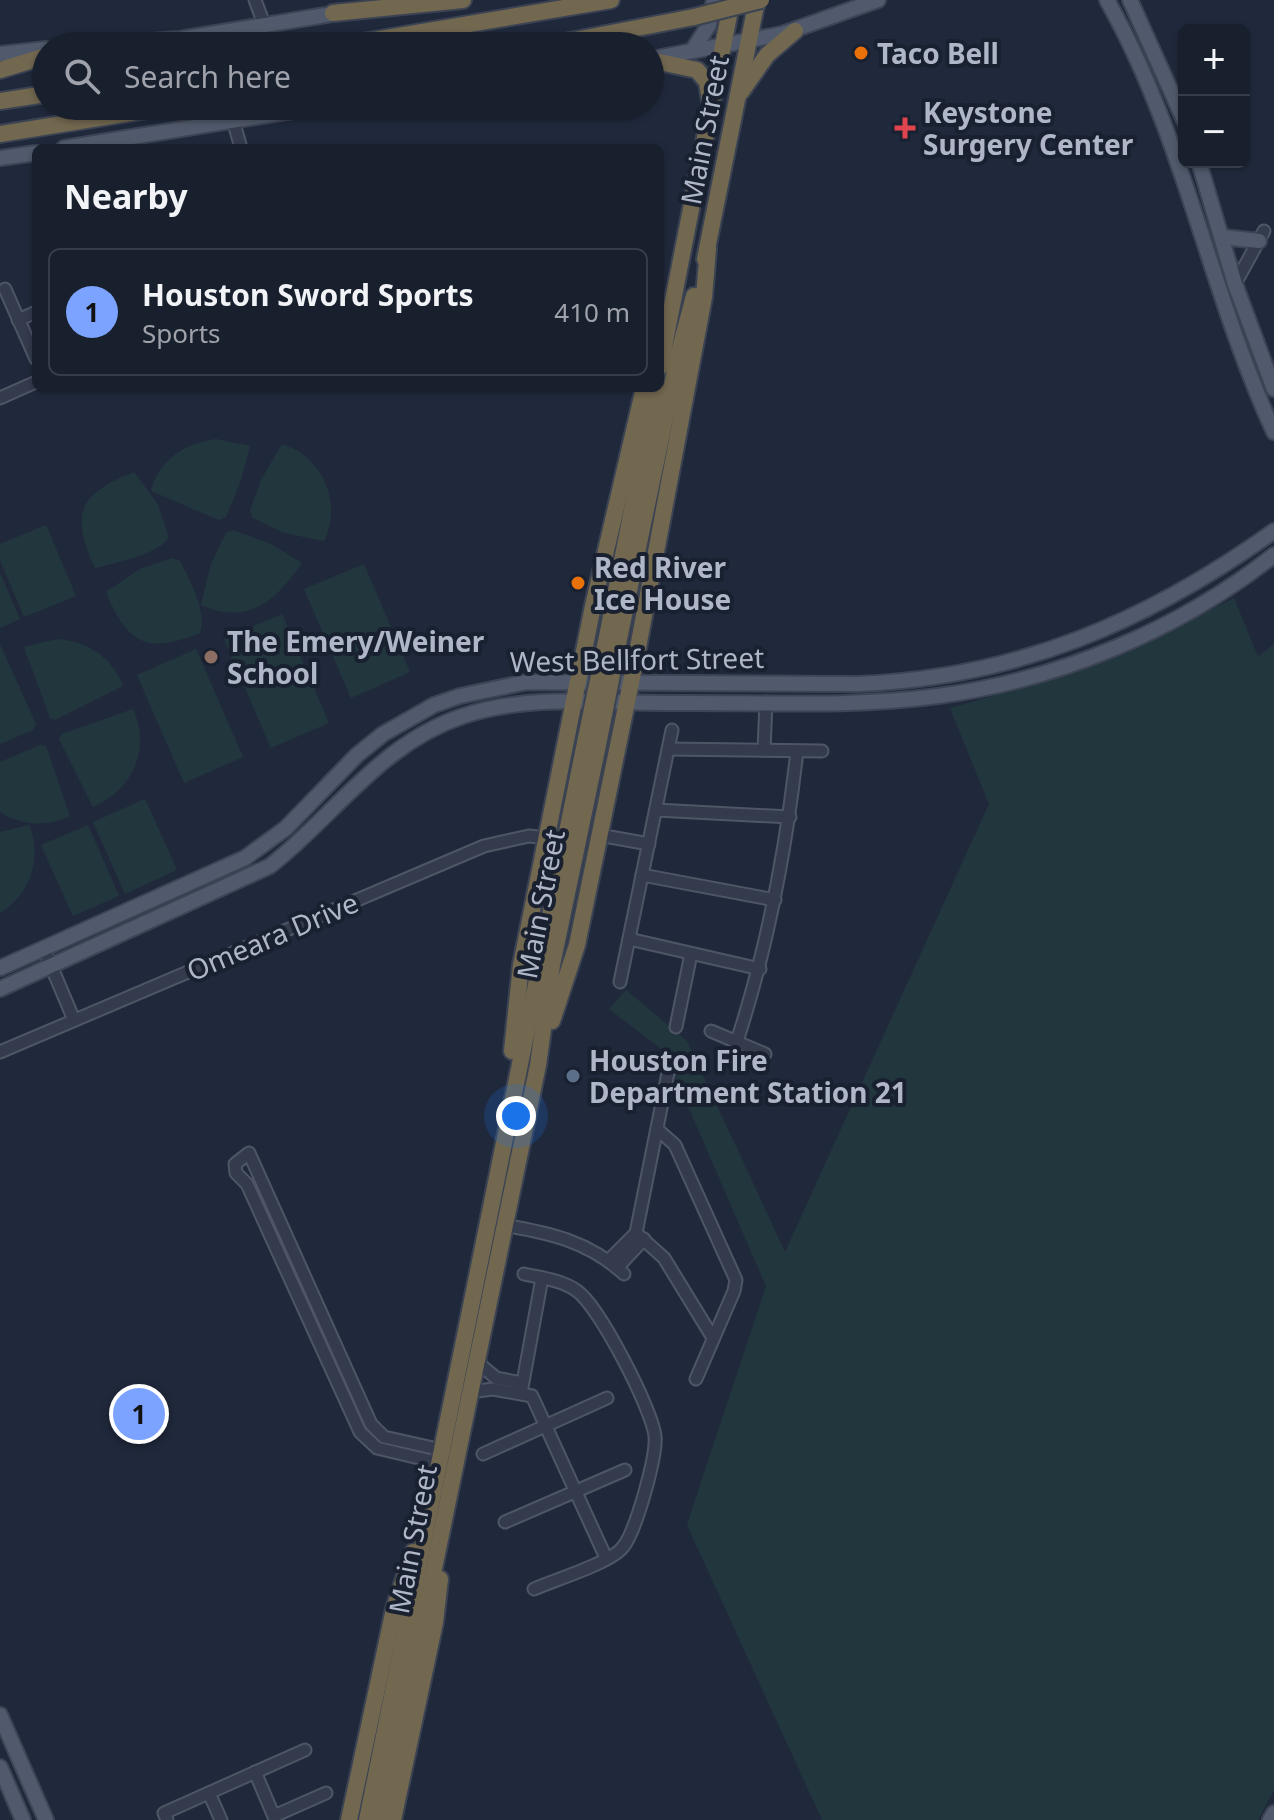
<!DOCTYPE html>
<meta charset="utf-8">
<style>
body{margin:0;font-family:"Noto Sans",sans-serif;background:#212735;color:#f1f3f6}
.controls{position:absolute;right:24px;top:24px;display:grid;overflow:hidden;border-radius:12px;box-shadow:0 2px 6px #0004}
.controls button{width:72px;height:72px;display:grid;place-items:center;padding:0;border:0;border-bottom:2px solid #363d49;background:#181f2d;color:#f1f3f6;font:40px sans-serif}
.you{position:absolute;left:516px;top:1116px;width:28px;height:28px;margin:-20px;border:6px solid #fff;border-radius:50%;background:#1a73e8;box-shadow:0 0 0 12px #1a73e833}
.badge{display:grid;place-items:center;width:52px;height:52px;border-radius:50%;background:#7ca3ff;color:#111;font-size:26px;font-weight:700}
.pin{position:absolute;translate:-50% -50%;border:4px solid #fff;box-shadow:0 2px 8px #0006}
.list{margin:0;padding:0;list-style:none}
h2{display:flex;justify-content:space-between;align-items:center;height:104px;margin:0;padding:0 32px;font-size:34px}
h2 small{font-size:26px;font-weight:400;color:#9fa2aa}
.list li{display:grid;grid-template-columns:52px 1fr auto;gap:24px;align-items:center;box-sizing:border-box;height:128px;margin:0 16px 16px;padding:0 16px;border:2px solid #363d49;border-radius:12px}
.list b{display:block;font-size:30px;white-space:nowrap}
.list p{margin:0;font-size:26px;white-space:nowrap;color:#9fa2aa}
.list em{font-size:26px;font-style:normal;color:#9fa2aa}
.icon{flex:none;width:44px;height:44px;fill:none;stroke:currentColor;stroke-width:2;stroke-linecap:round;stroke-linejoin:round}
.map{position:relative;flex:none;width:1274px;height:1820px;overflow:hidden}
.search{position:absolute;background:#181f2d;box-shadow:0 2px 6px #0004;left:32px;top:32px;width:632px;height:88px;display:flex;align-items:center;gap:20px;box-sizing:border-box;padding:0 28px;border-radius:44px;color:#9fa2aa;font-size:30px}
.panel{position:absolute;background:#181f2d;box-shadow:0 2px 6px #0004;left:32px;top:144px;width:632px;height:248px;border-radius:12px}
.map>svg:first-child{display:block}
</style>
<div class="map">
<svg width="1274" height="1820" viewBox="0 0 1274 1820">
<rect width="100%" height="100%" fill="#20293c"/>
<g fill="#22373d">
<path d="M216 439 250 446 241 480 226 517 219 520 151 491C159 459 186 443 216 439Z"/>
<path d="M282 444C322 456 343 503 324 541L284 533 253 518 250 511 261 480Z"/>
<path d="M134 472 157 503 169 537C160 554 115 563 95 568 70 513 79 494 134 472Z"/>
<path d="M46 525 76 596 24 617 0 560V544Z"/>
<path d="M233 530 271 544 302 563C276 600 250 626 201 605L211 564 226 533Z"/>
<path d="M172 558 180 561C190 581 207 610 200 633 147 654 128 645 106 592L140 569Z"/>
<path d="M364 564 410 672 351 698 304 589Z"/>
<path d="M0 573 20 619 0 628Z"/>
<path d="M1234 598 1258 657 1274 644V1790L1258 1820H822L687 1525 766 1286 664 1051 609 1009 626 990 687 1041 785 1252 989 804 950 708C1051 680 1141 646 1234 598Z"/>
<path d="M282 614 329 723 271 748 224 639Z"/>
<path d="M57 639C87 641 113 658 123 686L55 720 50 718 24 647Z"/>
<path d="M0 644 36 724 33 730 0 744Z"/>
<path d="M196 649 243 757 184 783 137 675Z"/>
<path d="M133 709C151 748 133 790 93 807L59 739 62 734Z"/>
<path d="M40 745 46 746 70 816C47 827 22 826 0 812V762Z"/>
<path d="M145 799 177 870 125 894 93 822Z"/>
<path d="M29 825C43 858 30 894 0 913V832Z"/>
<path d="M88 825 119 896 73 916 41 845Z"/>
</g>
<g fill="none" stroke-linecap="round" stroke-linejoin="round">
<defs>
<g id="minor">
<path d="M255 0 264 24"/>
<path d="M233 120 241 148"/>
<path d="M1235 284 1264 231"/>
<path d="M5 289 36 359"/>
<path d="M18 320 36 312"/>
<path d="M0 398 36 382"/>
<path d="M668 749 822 751"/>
<path d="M764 750 766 702"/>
<path d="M656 810 790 817"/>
<path d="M599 835 649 844"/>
<path d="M642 875 775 900"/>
<path d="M629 939 760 969"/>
<path d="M44 949 74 1020"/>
<path d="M620 982 672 730"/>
<path d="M676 1027 691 954"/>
<path d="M711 1031 765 1054"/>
<path d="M737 1041C768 946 786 850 797 751"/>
<path d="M0 1052 484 846 529 836 547 838"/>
<path d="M657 1129 675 1145 736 1280 734 1291 696 1379"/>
<path d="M503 1225C550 1233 588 1241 624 1274"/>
<path d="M636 1233 664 1258 713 1338"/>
<path d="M609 1260 636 1233 668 1073"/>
<path d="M617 1268 644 1239"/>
<path d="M524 1274C542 1278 562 1280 577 1291 599 1306 652 1409 655 1436 657 1456 636 1531 623 1547 611 1563 554 1580 534 1589"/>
<path d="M476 1361 496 1378 522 1383"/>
<path d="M469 1392 493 1389 532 1396 606 1558"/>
<path d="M521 1393 542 1278"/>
<path d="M483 1454 607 1398"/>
<path d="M440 1463 377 1448 360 1432 247 1184 236 1173 235 1164 249 1153 371 1424 384 1437 442 1450"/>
<path d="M505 1522 625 1470"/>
<path d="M255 1772 275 1819"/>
<path d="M209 1793 221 1820"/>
<path d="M274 1816 326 1793"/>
<path d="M167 1820 164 1813 305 1750"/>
</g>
<g id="major">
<path d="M1107 0C1184 136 1209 291 1274 432"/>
<path d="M1130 0 1184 120"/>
<path d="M83 46 180 39 344 12"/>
<path d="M692 51 709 25 714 0"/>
<path d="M0 54 46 49"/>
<path d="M651 59 782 34 878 0"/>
<path d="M64 148 324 106"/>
<path d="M0 158 36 153"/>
<path d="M1199 162 1235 284 1274 389"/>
<path d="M1222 237 1259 241"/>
<path d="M0 968 245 858 286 828 357 755 383 734 434 705 460 696 527 682 858 684C1017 678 1146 622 1274 531"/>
<path d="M0 989 270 866C335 815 381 743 463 716 529 694 599 703 667 703 757 702 849 708 938 696 1059 680 1179 630 1274 555"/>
<path d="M0 1715 46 1820"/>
<path d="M0 1767 23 1820"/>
<path d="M1270 1820 1274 1813"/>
</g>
<g id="highway">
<path d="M333 13 463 0"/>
<path d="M86 46 92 45"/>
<path d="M339 46 611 0"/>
<path d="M544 46 694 17"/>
<path d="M650 60 697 70 707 82 710 100"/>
<path d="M0 70 46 56"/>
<path d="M741 92 767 55 795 31"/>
<path d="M0 101 46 94"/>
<path d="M0 134 173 106"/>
<path d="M705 259 757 0"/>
<path d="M660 367 732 0"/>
<path d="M607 637 656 388"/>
<path d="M619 639 678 356 694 296"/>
<path d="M552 1021 577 945 637 653 704 297 708 249"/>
<path d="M512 1051 521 965 593 606 644 388"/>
<path d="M349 1820 394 1609 413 1552"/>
<path d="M367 1820 585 743"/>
<path d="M382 1820 538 1065 552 965 598 745"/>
<path d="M393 1820 435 1622 440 1579"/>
</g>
</defs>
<use href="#minor" stroke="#4e5666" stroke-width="15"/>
<use href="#major" stroke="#3d4455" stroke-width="18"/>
<use href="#highway" stroke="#3b4353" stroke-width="20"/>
<use href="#minor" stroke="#343b4c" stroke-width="11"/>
<use href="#major" stroke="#515a6c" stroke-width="14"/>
<use href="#highway" stroke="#726850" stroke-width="16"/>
<defs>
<g id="highway-bridge">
<path d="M694 17 761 0"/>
<path d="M585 743 607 637"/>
<path d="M598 745 619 639"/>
</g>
</defs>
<use href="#highway-bridge" stroke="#3b4353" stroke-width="20" stroke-linecap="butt"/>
<use href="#highway-bridge" stroke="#726850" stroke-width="16"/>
</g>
<g fill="#e8710a" stroke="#192130" stroke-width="3">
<circle cx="861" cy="53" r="8"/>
<circle cx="578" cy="583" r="8"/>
</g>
<path fill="#e0444e" stroke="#192130" stroke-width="3" d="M901 116h8v8h8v8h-8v8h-8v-8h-8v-8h8z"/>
<circle fill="#8d6e63" stroke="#192130" stroke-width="3" cx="211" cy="657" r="8"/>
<circle fill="#5c6f8a" stroke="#192130" stroke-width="3" cx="573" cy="1076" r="8"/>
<g text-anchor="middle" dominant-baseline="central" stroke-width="8" stroke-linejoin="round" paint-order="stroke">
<g font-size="28" font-weight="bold" fill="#aeb6c8" stroke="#192130" text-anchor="start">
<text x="877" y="53">Taco Bell</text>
<text x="923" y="112">Keystone<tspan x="923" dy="32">Surgery Center</tspan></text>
<text x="594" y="567">Red River<tspan x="594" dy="32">Ice House</tspan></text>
<text x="227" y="641">The Emery/Weiner<tspan x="227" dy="32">School</tspan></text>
<text x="589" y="1060">Houston Fire<tspan x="589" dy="32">Department Station 21</tspan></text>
</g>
<g font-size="28" fill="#aeb6c8" stroke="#192130">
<text transform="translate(704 130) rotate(-79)">Main Street</text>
<text transform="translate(637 659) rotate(-1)">West Bellfort Street</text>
<text transform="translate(540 904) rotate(-79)">Main Street</text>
<text transform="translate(272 936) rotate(-23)">Omeara Drive</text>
<text transform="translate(412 1539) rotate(-79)">Main Street</text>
</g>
</g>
</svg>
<div class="controls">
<button>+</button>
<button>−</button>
</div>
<div class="you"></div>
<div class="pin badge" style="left:139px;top:1414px">1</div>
<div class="search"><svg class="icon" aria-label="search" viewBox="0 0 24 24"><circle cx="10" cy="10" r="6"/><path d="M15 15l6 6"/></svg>Search here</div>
<section class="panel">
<h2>Nearby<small></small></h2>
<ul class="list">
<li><span class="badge">1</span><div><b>Houston Sword Sports</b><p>Sports</p></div><em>410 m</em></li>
</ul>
</section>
</div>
